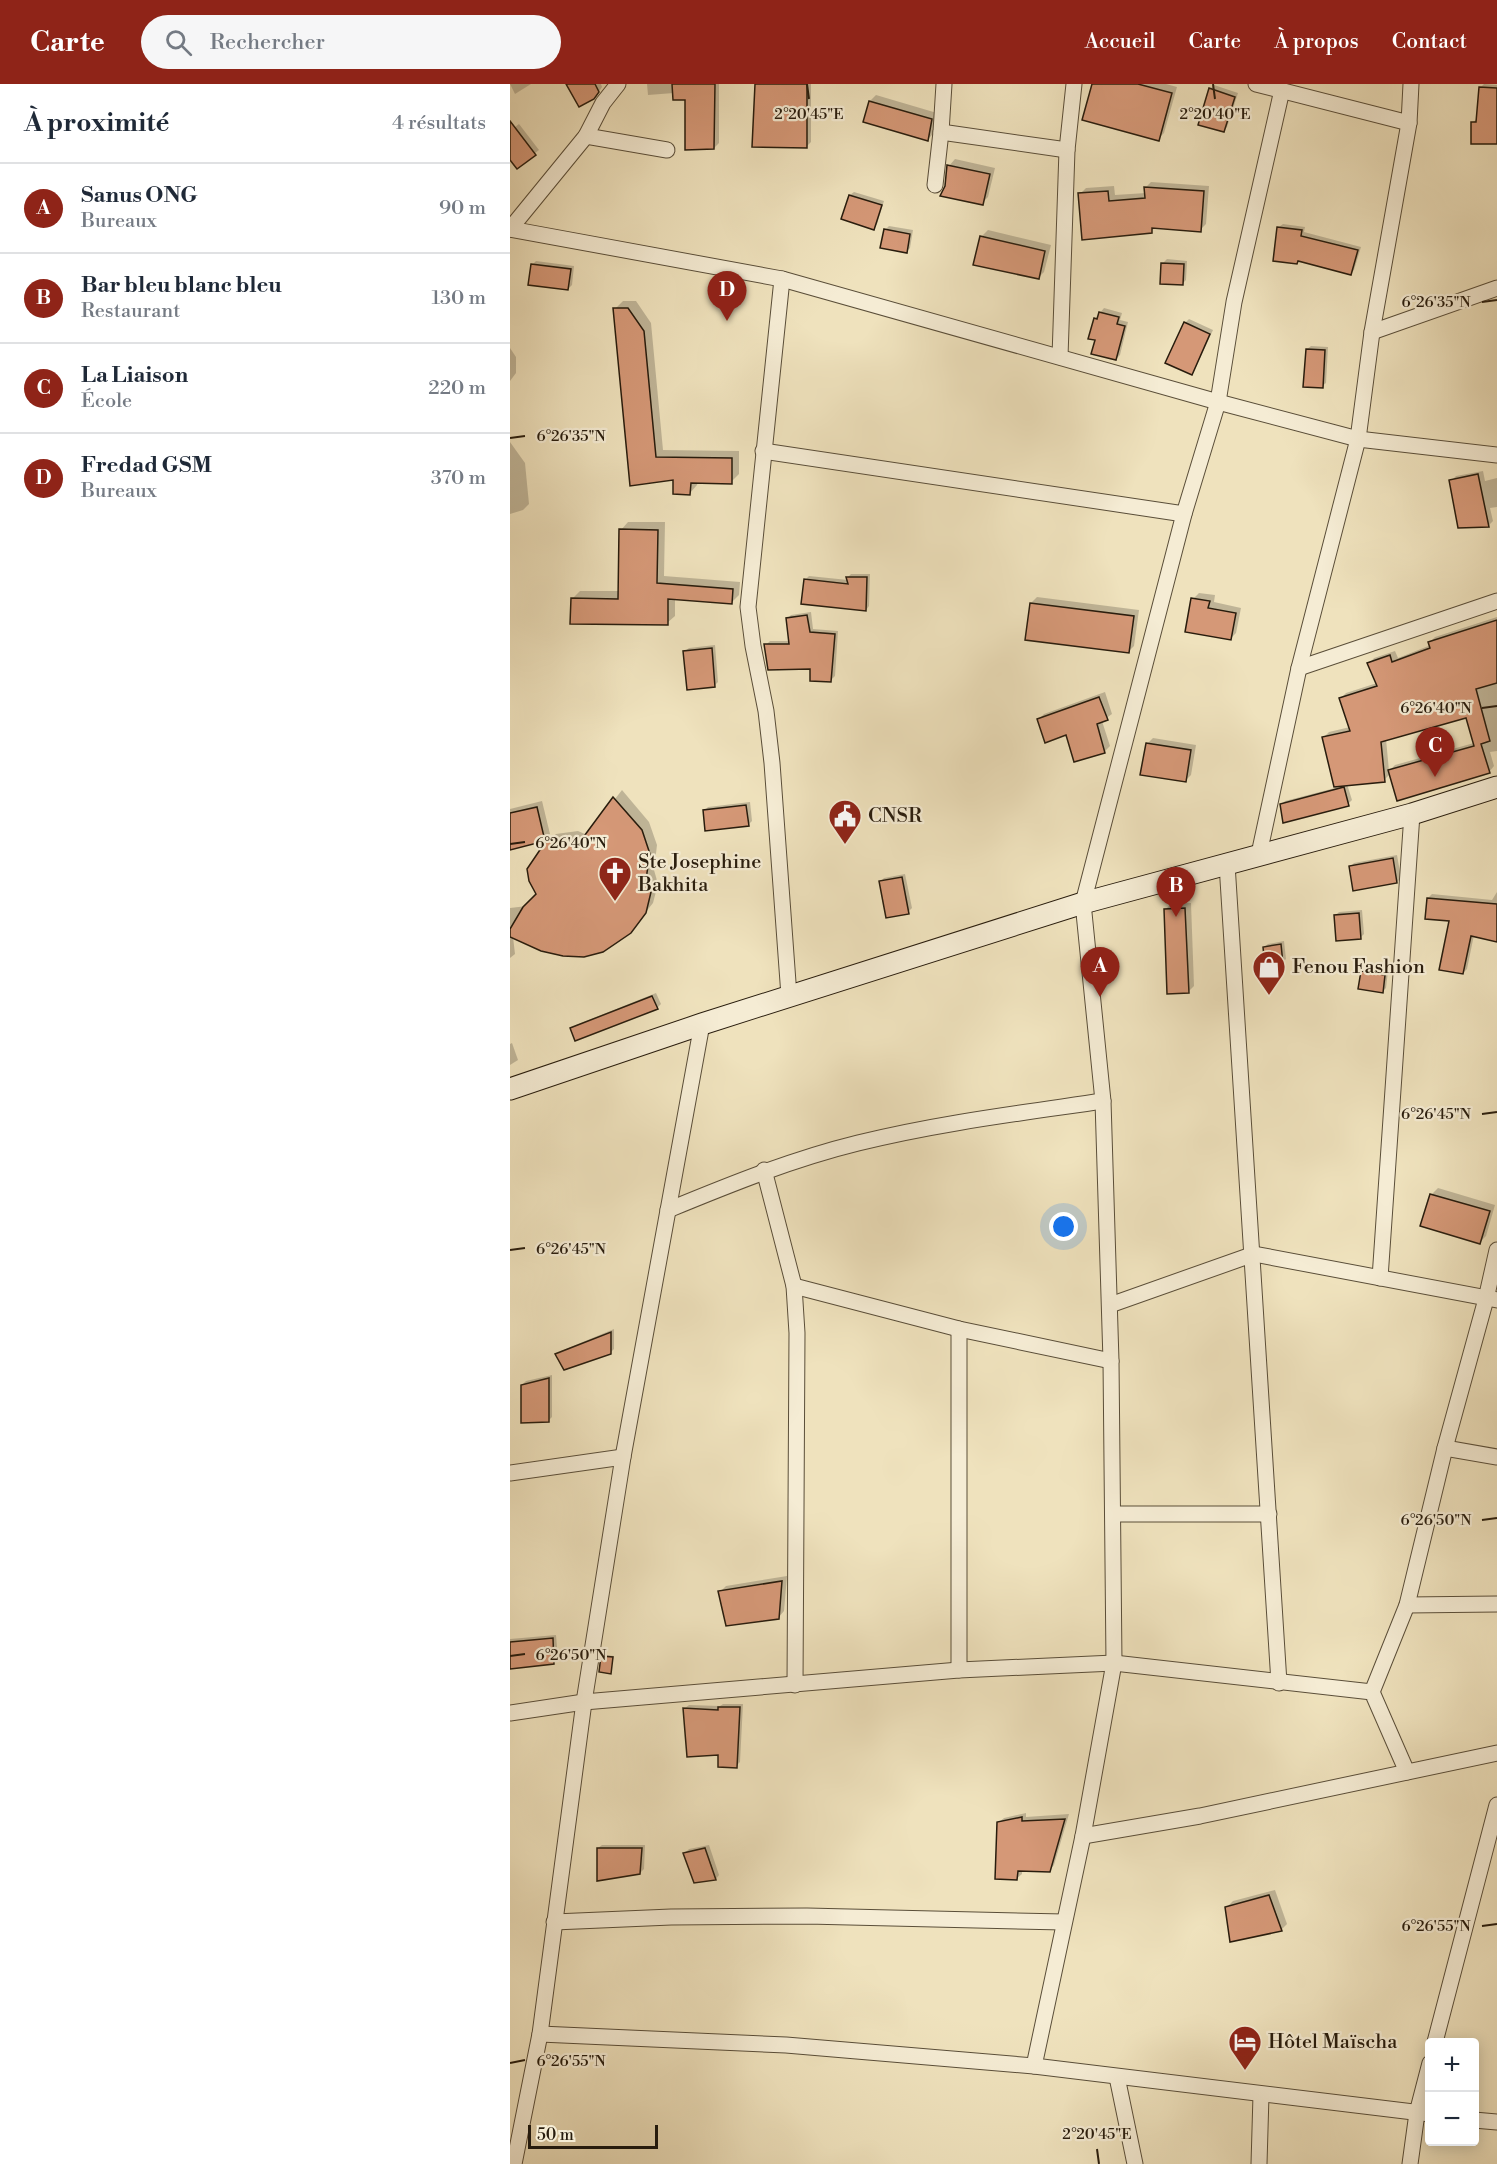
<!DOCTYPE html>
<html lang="fr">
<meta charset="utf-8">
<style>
body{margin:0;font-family:"Libre Bodoni",serif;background:#f6f6f7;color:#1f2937}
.controls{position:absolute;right:18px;bottom:18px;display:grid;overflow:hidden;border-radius:6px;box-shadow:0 3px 15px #0003}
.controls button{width:54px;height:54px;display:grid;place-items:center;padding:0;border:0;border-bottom:2px solid #e0e1e3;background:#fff;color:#1f2937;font:30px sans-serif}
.scale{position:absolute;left:18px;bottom:15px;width:130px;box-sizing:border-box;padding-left:6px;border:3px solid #281c0d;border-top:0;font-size:16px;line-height:21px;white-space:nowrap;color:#281c0d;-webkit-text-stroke:4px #f5ecd4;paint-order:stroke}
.you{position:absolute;left:554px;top:1143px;width:21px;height:21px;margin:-15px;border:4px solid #fff;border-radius:50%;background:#1a73e8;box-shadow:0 0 0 9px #1a73e833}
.badge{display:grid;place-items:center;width:39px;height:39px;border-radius:50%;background:#8f2418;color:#fff;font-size:20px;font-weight:700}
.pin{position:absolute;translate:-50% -50px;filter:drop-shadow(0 2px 3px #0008)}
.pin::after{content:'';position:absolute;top:32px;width:21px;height:18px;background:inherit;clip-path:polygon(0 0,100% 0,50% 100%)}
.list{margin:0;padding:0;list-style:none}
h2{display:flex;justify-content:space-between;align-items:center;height:78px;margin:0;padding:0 24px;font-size:26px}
h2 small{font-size:20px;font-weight:400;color:#747a83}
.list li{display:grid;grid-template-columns:39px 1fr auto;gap:18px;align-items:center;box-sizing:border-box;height:90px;padding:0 24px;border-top:2px solid #e0e1e3}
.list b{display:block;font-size:22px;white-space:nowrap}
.list p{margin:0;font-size:20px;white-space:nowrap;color:#747a83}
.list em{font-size:20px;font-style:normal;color:#747a83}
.icon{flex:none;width:33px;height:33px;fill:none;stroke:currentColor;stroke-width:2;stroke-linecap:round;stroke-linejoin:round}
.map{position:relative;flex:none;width:987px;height:2080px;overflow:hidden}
header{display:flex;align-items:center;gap:36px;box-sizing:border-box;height:84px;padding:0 30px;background:#8f2418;color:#fff}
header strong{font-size:28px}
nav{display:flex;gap:33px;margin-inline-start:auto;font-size:21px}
.search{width:420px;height:54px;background:#f6f6f7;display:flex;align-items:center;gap:15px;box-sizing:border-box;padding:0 21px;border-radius:33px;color:#747a83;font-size:22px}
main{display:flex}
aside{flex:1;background:#fff}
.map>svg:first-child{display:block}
</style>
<header>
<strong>Carte</strong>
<div class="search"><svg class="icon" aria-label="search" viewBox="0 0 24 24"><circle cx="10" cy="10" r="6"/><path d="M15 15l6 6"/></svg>Rechercher</div>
<nav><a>Accueil</a><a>Carte</a><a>À propos</a><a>Contact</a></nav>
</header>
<main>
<aside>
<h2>À proximité<small>4 résultats</small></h2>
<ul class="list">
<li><span class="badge">A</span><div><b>Sanus ONG</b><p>Bureaux</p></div><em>90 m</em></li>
<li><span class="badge">B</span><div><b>Bar bleu blanc bleu</b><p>Restaurant</p></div><em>130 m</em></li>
<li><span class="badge">C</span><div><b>La Liaison</b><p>École</p></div><em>220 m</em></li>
<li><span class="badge">D</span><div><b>Fredad GSM</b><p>Bureaux</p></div><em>370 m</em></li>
</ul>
</aside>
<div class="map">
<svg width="987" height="2080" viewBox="0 0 987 2080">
<rect width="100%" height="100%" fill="#efe2bd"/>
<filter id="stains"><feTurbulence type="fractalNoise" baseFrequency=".00333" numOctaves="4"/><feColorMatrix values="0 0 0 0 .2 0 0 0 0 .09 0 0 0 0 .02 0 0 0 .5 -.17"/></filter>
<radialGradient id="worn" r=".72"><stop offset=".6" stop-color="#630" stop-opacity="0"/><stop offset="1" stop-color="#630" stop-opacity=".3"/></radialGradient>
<g fill="#0003" fill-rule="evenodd">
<path d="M0 0H21L5 10Z"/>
<path d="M58 0H91L92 3 88 9Z"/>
<path d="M137 0H209V59L204 64 176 15 164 9 138 11Z"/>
<path d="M247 0H301V58L297 62Z"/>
<path d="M584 0H656L667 3 654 49 648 55Z"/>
<path d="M974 0 987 1V59L963 38 967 35 970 4Z"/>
<path d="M704 1 728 9 717 43 713 47 700 5Z"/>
<path d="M366 11 427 29 424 49 418 55 355 37 360 17Z"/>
<path d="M9 40 29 66 7 83 0 74V47Z"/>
<path d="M445 75 485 84 478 113 472 119 436 102 439 82Z"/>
<path d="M641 98 699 102 696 140 690 146 646 143 641 147 570 110 576 104 604 102 605 111 636 109 635 104Z"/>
<path d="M344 108 374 117 367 140 364 144 340 111Z"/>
<path d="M773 140 795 143 794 148 851 163 844 186 840 190 789 176 787 179 769 143Z"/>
<path d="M379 142 403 146 400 164 396 168 375 146Z"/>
<path d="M478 146 541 161 534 188 528 194 471 153Z"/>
<path d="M657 175 677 177 676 196 672 200 653 179Z"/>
<path d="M26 177 64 182 62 201 58 205 22 181Z"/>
<path d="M113 217H126L141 239 153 366 229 367V390L221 398H188L187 401 180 409 165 394 121 400 105 225Z"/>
<path d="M594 224 612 229 610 236 618 238 610 271 606 275 587 255 585 235Z"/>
<path d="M679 235 703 246 685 285 681 289 675 239Z"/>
<path d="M801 262 818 263 816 299 812 302 797 265Z"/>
<path d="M0 264 6 273V289L0 297Z"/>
<path d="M0 358 15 379 19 420 13 426 0 430Z"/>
<path d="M973 387 975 397 987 394V423L980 424 983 437 978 442 941 397 946 392Z"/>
<path d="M118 438H155L154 492 230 498 229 511 221 519 165 514V532L157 539 62 515 70 507H110L111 446Z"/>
<path d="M341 490H360L359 522 356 526 295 496 299 492 338 496V493Z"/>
<path d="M689 509 705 511 704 518 731 524 726 549 720 555 683 515Z"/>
<path d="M527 513 629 526 624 562 618 568 521 519Z"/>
<path d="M301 528 303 545 328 547 325 592 321 596 301 584 256 561 260 557H280L277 535 281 531Z"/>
<path d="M987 533V667L980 668 984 682 979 688 880 690 874 696 837 700 842 716 838 720 771 721 775 717 825 704 814 653 819 648 840 643 831 614 836 609 867 599 859 580 864 574 885 567 888 574 921 561 920 558 925 553ZM957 632 964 659 885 681 879 687 876 655Z"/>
<path d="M205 561 208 598 204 602 175 567 179 564Z"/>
<path d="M595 608 602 630 592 637 600 662 594 668 529 635 534 630Z"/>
<path d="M643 654 686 661 681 691 675 697 637 660Z"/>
<path d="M112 706 139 738 147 761 144 786 148 800 143 819 120 848 3 853 5 870 0 874V824L17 822 27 810 37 758 46 750 68 747 77 751Z"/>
<path d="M32 717 40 750 34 756 0 762V725Z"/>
<path d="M240 718 242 737 238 741 194 727 198 723Z"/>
<path d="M887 771 891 794 887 798 840 783 844 779Z"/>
<path d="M395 790 402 824 398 828 371 797 374 794Z"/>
<path d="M987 808V857L964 851 957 885 953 889 941 835 918 814 922 810 982 816Z"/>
<path d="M681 819 684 902 678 908 655 826 661 820Z"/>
<path d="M852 826 854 850 850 854 825 832 829 828Z"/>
<path d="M774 857 776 875 772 879 754 863 758 860Z"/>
<path d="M856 884 878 887 876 904 872 908 852 888Z"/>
<path d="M146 909 151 920 147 924 62 945 66 941Z"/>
<path d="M2 959 8 976 0 981V960Z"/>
<path d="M928 1104 985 1121 976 1152 970 1158 912 1141 922 1110Z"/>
<path d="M104 1245V1265L100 1269 47 1271 51 1267Z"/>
<path d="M42 1291V1333L38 1337 12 1301 16 1297Z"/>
<path d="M277 1492 274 1527 268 1534 210 1508 216 1502Z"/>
<path d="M46 1551 48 1575 44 1579 0 1583V1555Z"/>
<path d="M94 1571 104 1572 100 1588 93 1572Z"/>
<path d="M213 1620H233L230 1678 226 1682 209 1669 175 1624 179 1621 210 1622Z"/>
<path d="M516 1729V1733L559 1730 544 1781 539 1787 512 1785V1790L506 1795 488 1739 494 1734Z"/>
<path d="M92 1761H135L134 1785 130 1789 88 1764Z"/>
<path d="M199 1761 209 1791 206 1795 185 1797 175 1769 179 1765Z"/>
<path d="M765 1806 777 1840 771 1846 717 1823 723 1817Z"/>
</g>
<g fill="#d59877" stroke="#281c0d" stroke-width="1.5">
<path d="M56 0H85L89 8 84 15 69 23Z"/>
<path d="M162 0H205L204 65 175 66V16H163Z"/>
<path d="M245 0H297V64L242 63Z"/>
<path d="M582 0H628L662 9 649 57 572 36Z"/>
<path d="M969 3 987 4V60H961V38H966Z"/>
<path d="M699 4 725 13 714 48 688 41Z"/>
<path d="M359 17 422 35 418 57 353 38Z"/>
<path d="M0 37 26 71 7 85 0 76Z"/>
<path d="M437 81 480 90 473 121 430 112 435 102Z"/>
<path d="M634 103 694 107 691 148 642 144V149L572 156 568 109 598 107 599 117 635 114Z"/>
<path d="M339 111 372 121 364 146 331 135Z"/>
<path d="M767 143 792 146 791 152 848 166 841 191 788 177 787 180 763 177Z"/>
<path d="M374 145 400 150 397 169 370 164Z"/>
<path d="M470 152 535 167 529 195 463 181Z"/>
<path d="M651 179 674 180 673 201 650 200Z"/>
<path d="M21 180 61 185 58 206 18 201Z"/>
<path d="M103 224H118L134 247 146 373 222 374V400L181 399 180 411 163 410V396L120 402Z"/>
<path d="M589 228 609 233 607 240 615 242 606 276 581 270 585 256 578 255 584 234 587 235Z"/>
<path d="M674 238 700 250 682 291 655 279Z"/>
<path d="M796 265 815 266 813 304 793 303Z"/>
<path d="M968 390 979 443 948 444 939 396Z"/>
<path d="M109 445 148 446 147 499 223 505 222 520 158 515V541L60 540 61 514 108 515Z"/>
<path d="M336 493H357L356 527 291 520 294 495 338 500Z"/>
<path d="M681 514 700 517 698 524 726 529 721 556 675 548Z"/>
<path d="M520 519 624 532 619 569 515 556Z"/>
<path d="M297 531 300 548 325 550 321 598 300 597V585L258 586 254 560H279L276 534Z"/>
<path d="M987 536V599L966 605 980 657 971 660 980 689 887 717 878 686 964 662 956 634 871 658 875 698 824 703 812 653 840 647 829 614 867 602 857 579 880 571 882 578 920 564 918 558Z"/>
<path d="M202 564 205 603 177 606 173 567Z"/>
<path d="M589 613 598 636 587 640 595 669 564 678 556 651 535 659 527 635Z"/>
<path d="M636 659 681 666 676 698 630 691Z"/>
<path d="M834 703 839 722 773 739 770 720Z"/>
<path d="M103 713 132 746 140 770 136 795 141 808 136 829 121 849 93 868 74 873 53 872 31 867 0 853V845L13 823 26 810 19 797 17 785 36 757 59 754 69 759Z"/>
<path d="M236 721 239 742 195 747 193 726Z"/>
<path d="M27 723 35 757 0 766V729Z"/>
<path d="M883 774 887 799 843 807 839 782Z"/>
<path d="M392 793 399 830 376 834 369 797Z"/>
<path d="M917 814 987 820V858L961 852 953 890 929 886 939 837 915 835Z"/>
<path d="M675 824 679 909 657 910 654 825Z"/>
<path d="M849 829 851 855 826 857 824 831Z"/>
<path d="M771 860 773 880 755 883 753 863Z"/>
<path d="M851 887 875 891 873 909 848 905Z"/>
<path d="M142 912 148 925 65 957 60 944Z"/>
<path d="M920 1110 980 1127 970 1160 910 1142Z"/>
<path d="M101 1248V1270L54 1286 45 1270Z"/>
<path d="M39 1294V1338L11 1339V1301Z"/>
<path d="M272 1497 269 1535 216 1542 208 1507Z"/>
<path d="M43 1554 44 1580 0 1585V1558Z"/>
<path d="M91 1572 103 1573 101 1590 89 1588Z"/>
<path d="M208 1623H230L227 1684 208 1683V1671L177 1673 173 1624 208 1626Z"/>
<path d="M512 1733V1737L555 1735 540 1788 508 1787 507 1796 485 1795 487 1738Z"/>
<path d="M87 1764H132L130 1790 87 1797Z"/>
<path d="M195 1764 206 1796 184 1799 173 1769Z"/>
<path d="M759 1811 772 1847 720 1858 715 1823Z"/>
</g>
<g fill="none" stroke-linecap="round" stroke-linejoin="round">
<defs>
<g id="street">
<path d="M746 0 899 39"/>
<path d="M431 48 557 66"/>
<path d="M76 52 157 66"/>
<path d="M425 101 431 48 434 0"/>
<path d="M0 145 272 195 708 318 848 355 987 371"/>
<path d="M0 145 76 52 93 19 108 0"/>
<path d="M272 195 238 523 243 562 256 627 262 679 279 912"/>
<path d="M862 248 987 204"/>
<path d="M550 273 557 66 564 0"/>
<path d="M253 367 674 430"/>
<path d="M789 584 987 517"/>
<path d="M749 770 789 584 848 355 862 248 899 39 901 0"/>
<path d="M717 780 769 1599"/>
<path d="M254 1086 284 1202 287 1249 285 1601"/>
<path d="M158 1126C221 1100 283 1075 348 1059 429 1039 511 1029 593 1017"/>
<path d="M870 1194 902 730"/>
<path d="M284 1202 449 1245 601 1277"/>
<path d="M600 1221 744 1170 987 1216"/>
<path d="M449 1245V1586"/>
<path d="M935 1364 987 1373"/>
<path d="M0 1389 113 1373"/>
<path d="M603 1430H759"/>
<path d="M897 1521 987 1520"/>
<path d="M862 1608 897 1521 935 1364 976 1215 987 1166"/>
<path d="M0 1629 74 1618 449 1586 604 1579 862 1608 897 1688"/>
<path d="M573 1752 690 1732 987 1669"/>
<path d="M44 1838 161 1833 297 1832 554 1838"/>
<path d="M30 1950 276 1961 524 1982 920 2030"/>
<path d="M925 1958 987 1721"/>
<path d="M524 1982 573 1752 604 1579 601 1277 593 1017 573 819 674 430 708 318 724 218 772 6"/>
<path d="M607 1993 625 2080"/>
<path d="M964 2036 987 2038"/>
<path d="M4 2080 30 1950 74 1618 113 1373 192 940"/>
<path d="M749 2080 751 2011"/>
<path d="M900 2080 907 2029 920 1979"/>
</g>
<path id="secondary" d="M0 1005 192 940 573 819 902 730 987 703"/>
</defs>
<use href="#street" stroke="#5a4e39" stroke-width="17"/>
<use href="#secondary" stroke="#281c0d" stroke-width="23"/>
<use href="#street" stroke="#f5ecd4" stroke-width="15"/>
<use href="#secondary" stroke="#f5ecd4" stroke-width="21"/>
</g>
<path fill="none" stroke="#281c0d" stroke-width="2" d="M297 0 299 15M703 0 705 15M972 218 987 216M0 354 15 352M972 624 987 622M0 760 15 758M972 1030 987 1028M0 1166 15 1164M972 1436 987 1434M0 1572 15 1570M972 1842 987 1840M0 1979 15 1976M587 2065 589 2080"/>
<defs>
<symbol id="civic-pin" viewBox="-11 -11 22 30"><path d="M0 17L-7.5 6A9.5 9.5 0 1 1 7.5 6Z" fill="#8f2418" stroke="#f5ecd4"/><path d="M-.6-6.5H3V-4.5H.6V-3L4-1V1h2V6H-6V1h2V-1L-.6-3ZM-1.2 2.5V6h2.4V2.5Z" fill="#fff"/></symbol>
<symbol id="church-pin" viewBox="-11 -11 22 30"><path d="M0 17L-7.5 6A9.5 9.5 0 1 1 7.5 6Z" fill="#8f2418" stroke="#f5ecd4"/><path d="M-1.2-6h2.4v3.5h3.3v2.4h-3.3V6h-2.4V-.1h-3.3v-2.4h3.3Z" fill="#fff"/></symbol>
<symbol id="shop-pin" viewBox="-11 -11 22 30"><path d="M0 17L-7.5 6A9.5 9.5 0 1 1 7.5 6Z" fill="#8f2418" stroke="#f5ecd4"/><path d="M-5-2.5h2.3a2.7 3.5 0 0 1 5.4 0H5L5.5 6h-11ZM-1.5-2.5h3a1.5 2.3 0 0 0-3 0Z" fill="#fff"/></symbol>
<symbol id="hotel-pin" viewBox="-11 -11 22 30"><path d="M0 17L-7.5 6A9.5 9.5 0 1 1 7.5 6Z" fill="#8f2418" stroke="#f5ecd4"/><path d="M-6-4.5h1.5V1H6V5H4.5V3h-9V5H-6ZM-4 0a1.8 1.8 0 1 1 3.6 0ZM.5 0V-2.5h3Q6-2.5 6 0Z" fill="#fff"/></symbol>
</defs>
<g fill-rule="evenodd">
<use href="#civic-pin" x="316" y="713" width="38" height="52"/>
<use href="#church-pin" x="86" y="770" width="38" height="52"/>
<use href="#shop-pin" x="740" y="864" width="38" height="52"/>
<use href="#hotel-pin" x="716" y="1939" width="38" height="52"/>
</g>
<g text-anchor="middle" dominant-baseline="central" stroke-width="4.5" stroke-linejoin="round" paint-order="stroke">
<g font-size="20" fill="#281c0d" stroke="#f5ecd4" text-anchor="start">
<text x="358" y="732">CNSR</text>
<text x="128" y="778">Ste Josephine<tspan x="128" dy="23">Bakhita</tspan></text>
<text x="782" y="883">Fenou Fashion</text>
<text x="758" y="1958">Hôtel Maïscha</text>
</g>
</g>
<g font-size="15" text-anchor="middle" fill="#281c0d" stroke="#f5ecd4" stroke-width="4.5" stroke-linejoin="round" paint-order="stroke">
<text x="299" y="35">2°20'45"E</text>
<text x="705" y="35">2°20'40"E</text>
<text x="926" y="223">6°26'35"N</text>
<text x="61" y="357">6°26'35"N</text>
<text x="926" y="629">6°26'40"N</text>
<text x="61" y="764">6°26'40"N</text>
<text x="926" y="1035">6°26'45"N</text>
<text x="61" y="1170">6°26'45"N</text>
<text x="926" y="1441">6°26'50"N</text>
<text x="61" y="1576">6°26'50"N</text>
<text x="926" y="1847">6°26'55"N</text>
<text x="61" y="1982">6°26'55"N</text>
<text x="587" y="2055">2°20'45"E</text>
</g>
<rect width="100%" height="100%" filter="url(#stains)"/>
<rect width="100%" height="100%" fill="url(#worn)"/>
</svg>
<div class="controls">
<button>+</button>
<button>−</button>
</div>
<div class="scale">50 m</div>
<div class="you"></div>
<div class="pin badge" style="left:590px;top:913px">A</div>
<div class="pin badge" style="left:666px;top:833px">B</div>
<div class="pin badge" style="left:925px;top:693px">C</div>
<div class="pin badge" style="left:217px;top:237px">D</div>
</div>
</main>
